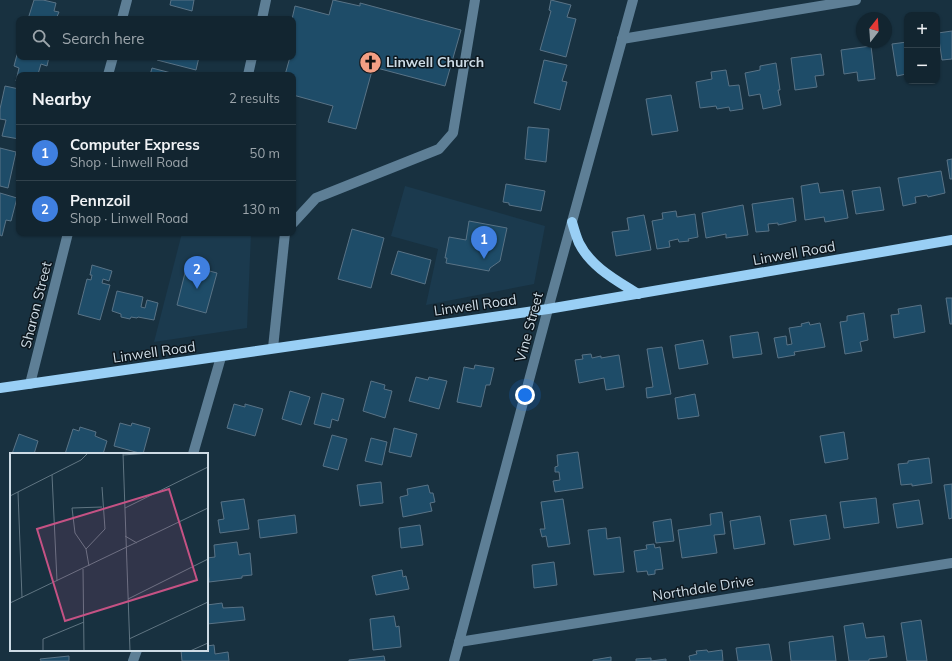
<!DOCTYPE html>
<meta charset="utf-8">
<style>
body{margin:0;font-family:Mulish,sans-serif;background:#1b2d38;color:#f1f3f6}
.controls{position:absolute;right:12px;top:12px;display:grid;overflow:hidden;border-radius:8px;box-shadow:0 1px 3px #0004}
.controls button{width:36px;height:36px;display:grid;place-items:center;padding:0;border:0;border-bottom:1px solid #31424c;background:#122530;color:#f1f3f6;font:20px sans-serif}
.compass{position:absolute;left:856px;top:12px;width:36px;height:36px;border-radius:50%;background:#122530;box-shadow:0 1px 3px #0004;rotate:17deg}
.you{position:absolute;left:525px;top:395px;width:14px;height:14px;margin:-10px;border:3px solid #fff;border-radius:50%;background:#1a73e8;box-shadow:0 0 0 6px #1a73e833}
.badge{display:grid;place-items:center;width:26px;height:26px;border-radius:50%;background:#f39f84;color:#fff;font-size:13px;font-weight:700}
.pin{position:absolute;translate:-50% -33px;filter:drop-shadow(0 1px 2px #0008)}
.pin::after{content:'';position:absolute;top:21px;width:14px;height:12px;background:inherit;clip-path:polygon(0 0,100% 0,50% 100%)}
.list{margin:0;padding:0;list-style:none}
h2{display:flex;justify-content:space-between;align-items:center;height:52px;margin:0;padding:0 16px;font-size:17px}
h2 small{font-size:13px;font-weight:400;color:#9ca5ab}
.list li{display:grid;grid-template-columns:26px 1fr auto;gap:12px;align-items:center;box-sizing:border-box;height:56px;padding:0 16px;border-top:1px solid #31424c}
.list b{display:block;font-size:15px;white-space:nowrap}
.list p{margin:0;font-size:13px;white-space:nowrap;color:#9ca5ab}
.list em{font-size:13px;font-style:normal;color:#9ca5ab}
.icon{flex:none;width:22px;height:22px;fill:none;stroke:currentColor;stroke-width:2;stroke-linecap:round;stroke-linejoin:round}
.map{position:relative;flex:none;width:952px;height:661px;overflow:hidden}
.search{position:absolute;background:#122530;box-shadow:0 1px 3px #0004;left:16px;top:16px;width:280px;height:44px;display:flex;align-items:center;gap:10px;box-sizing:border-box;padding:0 14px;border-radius:8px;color:#9ca5ab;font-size:15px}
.panel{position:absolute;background:#122530;box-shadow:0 1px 3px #0004;left:16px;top:72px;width:280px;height:164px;border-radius:8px}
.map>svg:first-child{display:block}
</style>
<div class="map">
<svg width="952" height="661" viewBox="0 0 952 661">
<rect width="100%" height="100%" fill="#183140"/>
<g fill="#1b3a4e">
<path d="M405 186 545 226 534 284 426 305 438 249 391 236Z"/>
<path d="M182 233H251L247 328 154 342Z"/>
</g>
<g fill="#1e4c68" stroke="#597386">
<path d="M34 0H43L56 3 54 11 59 12 56 19H28Z"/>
<path d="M171 0H194L192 11 170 5Z"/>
<path d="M333 0 360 6V3L461 30 445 86 373 67 356 129 328 122 333 106 293 95V75H285L290 57H293V45L295 35H293V19H292L295 6 329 15Z"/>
<path d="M551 0 571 5 567 17 576 19 566 57 540 50 551 11 549 10Z"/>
<path d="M952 31V59L942 60 938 33Z"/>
<path d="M907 42V80L906 74 897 76 892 44Z"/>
<path d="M871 46 875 79 858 81 857 72 844 74 841 50Z"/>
<path d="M19 47V57H49L47 66 41 64 38 74 41 75H19V82L16 81 19 68 14 66Z"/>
<path d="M821 54 824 75 815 76 817 87 795 90 791 58Z"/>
<path d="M158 57H199L196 70 157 60Z"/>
<path d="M544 60 567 65 562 81 567 82 560 110 534 103Z"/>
<path d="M776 63 780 90H778L781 105 763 109 760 94 749 96 745 73 760 70V66Z"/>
<path d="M152 68 175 74 174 75H150Z"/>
<path d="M726 70 729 86 739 85 743 109 730 111 729 107 717 109 716 106 700 108 696 82 712 79 711 72Z"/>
<path d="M5 86 19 89V139L2 136 6 120 0 119V109Z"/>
<path d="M671 95 678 131 652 135 646 99Z"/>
<path d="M528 127 549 129 546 162 525 159Z"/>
<path d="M0 148 16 152 8 188 0 186Z"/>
<path d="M952 159V179H950L947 160Z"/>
<path d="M941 171 945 193 928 197 927 195 915 197 916 203 903 206 898 178Z"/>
<path d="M818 183 820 193 843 190 848 218 825 222 824 217 805 220 801 186Z"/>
<path d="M506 184 545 191 541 211 509 205V203L503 202Z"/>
<path d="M880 187 884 210 856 214 852 191Z"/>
<path d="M0 193 17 198 11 221 6 220 2 236 0 235Z"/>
<path d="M793 198 796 221 778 225V223L768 224 769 231 756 232 752 204Z"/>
<path d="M743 205 748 235 726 238V234L706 238 702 213Z"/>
<path d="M676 211 677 217 695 214 698 237 688 239 689 241 679 242 678 239 669 241 670 247 657 249 652 221 663 219 662 213Z"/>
<path d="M644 215 651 250 616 256 612 232 629 230 627 218Z"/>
<path d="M469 221 507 228 500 261 490 268 489 271 446 263 447 258H445L449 237 466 240Z"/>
<path d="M352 229 384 238 371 288 338 279Z"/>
<path d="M398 251 431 260 425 284 391 274Z"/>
<path d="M92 265 112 271 109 281 103 279 102 283 110 285 100 320 78 314 87 279 91 280 92 275H90Z"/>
<path d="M187 265 217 273 206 313 177 305Z"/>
<path d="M117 291 143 297 141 307 145 308 147 300 158 303 154 320 138 317 137 318 131 317 130 319 121 317V314L112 311Z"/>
<path d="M946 298H952V324H950Z"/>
<path d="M921 305 925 332 894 338 891 315 899 314 898 309Z"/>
<path d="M864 313 868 340 860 342 862 351 845 354 840 322 847 321V316Z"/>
<path d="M809 322 810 325 820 323 825 347 794 352 795 355 778 358 774 338 786 336 787 345 792 344 789 328 802 326 801 324Z"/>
<path d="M758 332 762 354 733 358 730 336Z"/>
<path d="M703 340 708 364 679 369 675 345Z"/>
<path d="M662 347 671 394 647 398 646 388 653 387 647 349Z"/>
<path d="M591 354 592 358 601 356V358L619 355 624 387 606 390 604 378 579 383 575 360 583 359 582 355Z"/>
<path d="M475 365 494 368 490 385H486L481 407 457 402 464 367 474 369Z"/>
<path d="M416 377 428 380 429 377 447 381 439 409 409 401Z"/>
<path d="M371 381 385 385 384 389 392 391 385 418 363 411Z"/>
<path d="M290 391 310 397 301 425 282 419Z"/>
<path d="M322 393 344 399 338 421 332 419 330 428 314 424Z"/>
<path d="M695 394 699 416 678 419 675 398Z"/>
<path d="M234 404 245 407V404L263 409 255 436 227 428Z"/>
<path d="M120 423 131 426 132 423 150 428 143 454 114 446Z"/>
<path d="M80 427 96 432 95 436 107 441 103 454H65L73 429 79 431Z"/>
<path d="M394 428 417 434 411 457 389 452Z"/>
<path d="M844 432 848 459 825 463 820 436Z"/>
<path d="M19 434 38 441 34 454H12Z"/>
<path d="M332 435 347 439 338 470 323 466Z"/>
<path d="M371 438 387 442 382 465 365 461Z"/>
<path d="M578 452 583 488 555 492 553 481 560 480 559 472H555V467L558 466 557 455Z"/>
<path d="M929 458 932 483 912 486V484L901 485 898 464 908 463V461Z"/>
<path d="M381 482 383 503 360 506 357 485Z"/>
<path d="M952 484V518L949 519 944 485Z"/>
<path d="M428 485 430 493H433L435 502 430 503 432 511 403 517 400 497 408 495 407 489Z"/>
<path d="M876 498 879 523 844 528 840 502Z"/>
<path d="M244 499 249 529 220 533 218 520 224 519 221 502Z"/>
<path d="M563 499 570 544 548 547 546 536 542 537 540 529H545L541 502Z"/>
<path d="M919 500 923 524 897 528 893 504Z"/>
<path d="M722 512 725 534 714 535 717 553 682 558 678 530 711 525 710 514Z"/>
<path d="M295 515 297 533 260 538 258 520Z"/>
<path d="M826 515 830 539 794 545 790 520Z"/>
<path d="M760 516 765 544 734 549 730 521Z"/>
<path d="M671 519 674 541 656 543 653 522Z"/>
<path d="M420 525 423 545 401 548 399 528Z"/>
<path d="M606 528 607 539 620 537 624 572 594 575 588 530Z"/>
<path d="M237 542 239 555 250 553 252 575 242 576V578L209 582 207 558 215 557 214 545Z"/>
<path d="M654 544 655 548 660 547 663 569 655 570V574L648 575 647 571 637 572 634 551 647 549 646 545Z"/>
<path d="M554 562 557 585 534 588 532 565Z"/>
<path d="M402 570 403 577 406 576 409 589 376 595 372 576Z"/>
<path d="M222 603 223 608 243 607 245 620 207 624V605Z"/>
<path d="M394 616 396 627 399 626 401 647 373 650 370 619Z"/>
<path d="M921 620 927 661H907L901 623Z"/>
<path d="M863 623 866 638 884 636 887 657 869 659V661H849L844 626Z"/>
<path d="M833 636 836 661H791L789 642Z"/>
<path d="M769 644 772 661H738L736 648Z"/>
<path d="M214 645 215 654 228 652 229 661H182L181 650H207V646Z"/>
<path d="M707 650 708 652 722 650 723 661H690L689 656 697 654 696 651Z"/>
<path d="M69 656V661H41L40 659Z"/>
<path d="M384 656 385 661H349V660Z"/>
<path d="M611 657V661H593V660Z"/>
<path d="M651 658V661L666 659V661H636V659Z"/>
</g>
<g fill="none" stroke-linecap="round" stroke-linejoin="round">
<g stroke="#5e7f96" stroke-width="10">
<path d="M122 19 127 0"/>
<path d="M262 19 266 0"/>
<path d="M622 39 856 0"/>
<path d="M108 75 113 57"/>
<path d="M248 75 252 57"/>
<path d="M293 223 316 198 439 149 453 133 475 0"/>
<path d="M273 348 285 233"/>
<path d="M30 384 68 233"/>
<path d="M193 454 221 357"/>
<path d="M459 642 952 563"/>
<path d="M133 661 137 650"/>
<path d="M454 661 548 309 633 0"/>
</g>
<g stroke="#99cff5" stroke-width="10">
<path d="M572 222C574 229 576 236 579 243 591 267 616 280 638 294"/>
<path d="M0 388 548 309 952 240"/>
</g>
</g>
<defs>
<symbol id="church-disc" viewBox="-11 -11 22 22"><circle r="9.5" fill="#f39f84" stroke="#0d171e"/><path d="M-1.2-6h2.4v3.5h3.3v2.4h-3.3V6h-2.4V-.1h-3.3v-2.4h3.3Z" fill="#111"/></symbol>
</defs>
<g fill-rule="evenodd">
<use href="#church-disc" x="358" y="50" width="25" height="25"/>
</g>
<g text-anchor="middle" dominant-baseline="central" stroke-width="3" stroke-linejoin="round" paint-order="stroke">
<g font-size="14" font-weight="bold" fill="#cddbe5" stroke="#0d171e" text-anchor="start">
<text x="386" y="62">Linwell Church</text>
</g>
<g font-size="14" fill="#cddbe5" stroke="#0d171e">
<text transform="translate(794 253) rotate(-10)">Linwell Road</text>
<text transform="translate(36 305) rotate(-76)">Sharon Street</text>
<text transform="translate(475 305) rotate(-8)">Linwell Road</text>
<text transform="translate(529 327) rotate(-75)">Vine Street</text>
<text transform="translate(154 352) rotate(-8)">Linwell Road</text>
<text transform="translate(703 588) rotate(-9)">Northdale Drive</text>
</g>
</g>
<g transform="translate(10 453)">
<rect width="198" height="198" fill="#183140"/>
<path fill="none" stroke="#607582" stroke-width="1" d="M113 0 120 198M113 2 140 0M42 22 47 128M8 39 12 145M0 43 71 7 78 0M115 55 198 14M115 83 127 90M76 96 95 76 92 34M79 113 76 96 65 80 62 55 92 54M73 116 74 198M118 146 198 106M0 150 198 55M119 186 198 149M33 198V186L74 169M180 198 198 190"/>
<path fill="#c55284" fill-opacity="0.15" stroke="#c55284" stroke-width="2" d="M159 36 187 127 55 168 27 76Z"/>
<rect width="198" height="198" fill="none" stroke="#cddbe5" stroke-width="2"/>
</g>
</svg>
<div class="controls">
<button>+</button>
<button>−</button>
</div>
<svg class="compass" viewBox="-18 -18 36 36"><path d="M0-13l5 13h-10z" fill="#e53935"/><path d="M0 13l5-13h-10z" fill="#9ca5ab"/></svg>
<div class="you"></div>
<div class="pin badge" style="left:484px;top:259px;background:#3f7fe0">1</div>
<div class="pin badge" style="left:197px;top:289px;background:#3f7fe0">2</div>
<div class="search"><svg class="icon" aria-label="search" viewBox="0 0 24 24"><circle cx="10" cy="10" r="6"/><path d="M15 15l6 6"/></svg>Search here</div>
<section class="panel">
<h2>Nearby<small>2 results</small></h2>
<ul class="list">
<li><span class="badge" style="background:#3f7fe0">1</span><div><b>Computer Express</b><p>Shop · Linwell Road</p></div><em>50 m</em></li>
<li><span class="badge" style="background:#3f7fe0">2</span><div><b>Pennzoil</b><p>Shop · Linwell Road</p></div><em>130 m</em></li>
</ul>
</section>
</div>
